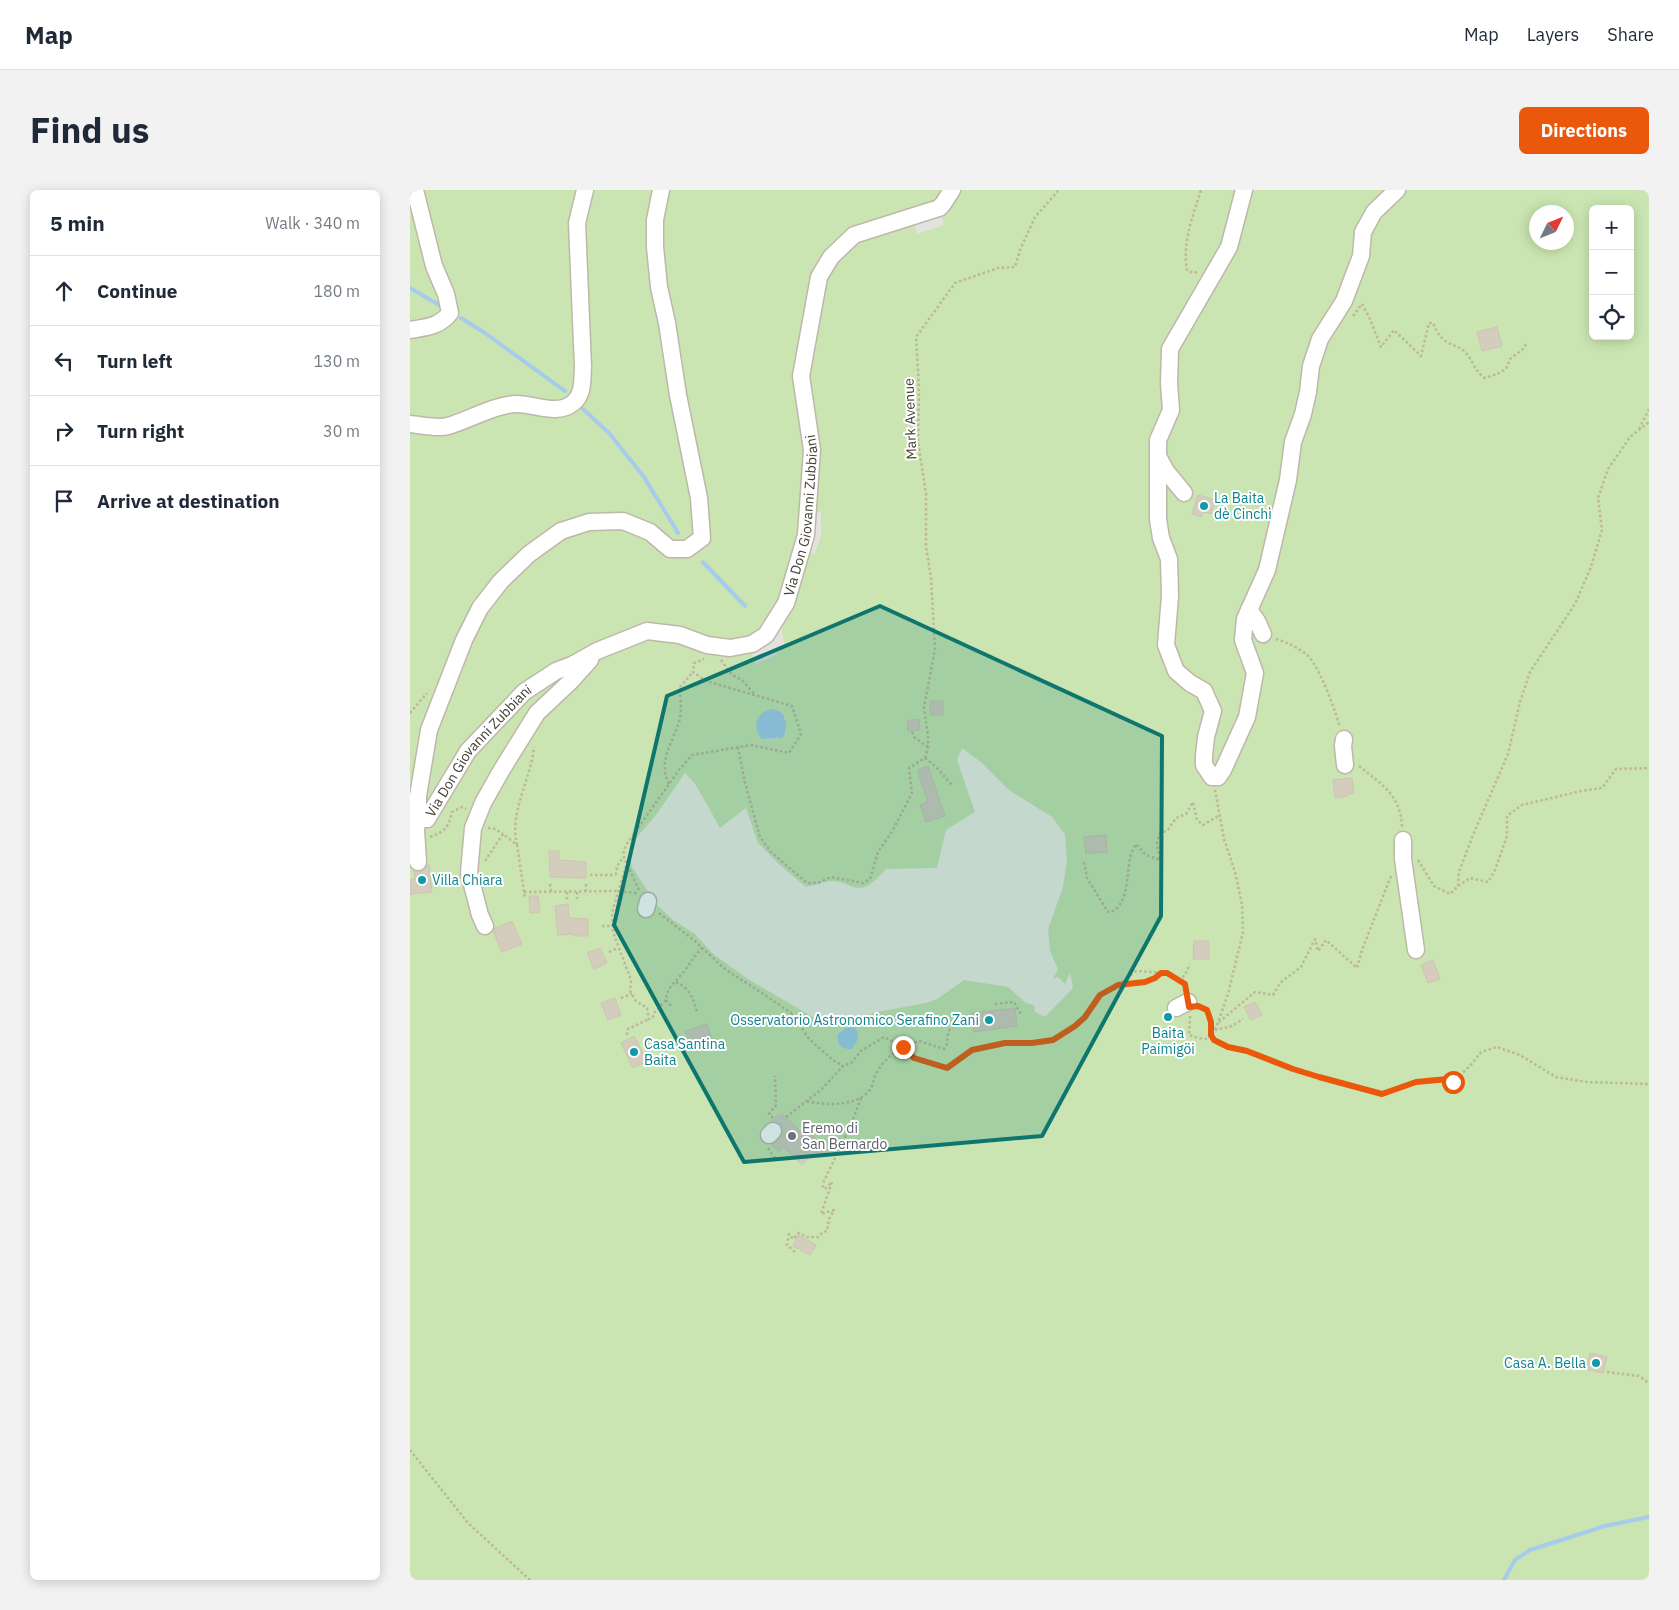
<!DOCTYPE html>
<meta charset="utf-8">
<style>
body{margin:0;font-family:"IBM Plex Sans",sans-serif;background:#f2f2f3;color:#1f2937}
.controls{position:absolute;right:15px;top:15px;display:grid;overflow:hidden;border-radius:8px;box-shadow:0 2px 12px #0003}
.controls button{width:45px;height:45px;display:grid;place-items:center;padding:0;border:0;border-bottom:1px solid #e0e1e3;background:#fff;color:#1f2937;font:25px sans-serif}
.compass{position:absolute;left:1119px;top:15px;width:45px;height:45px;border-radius:50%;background:#fff;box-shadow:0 2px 12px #0003;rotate:47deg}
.stop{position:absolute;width:15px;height:15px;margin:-11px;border:4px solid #ea580c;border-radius:50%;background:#fff}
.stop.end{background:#ea580c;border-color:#fff;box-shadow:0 1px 5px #0008}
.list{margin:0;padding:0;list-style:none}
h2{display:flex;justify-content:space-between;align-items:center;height:65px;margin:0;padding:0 20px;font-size:21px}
h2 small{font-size:16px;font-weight:400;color:#747a83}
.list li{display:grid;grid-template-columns:32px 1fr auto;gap:15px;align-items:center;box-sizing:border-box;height:70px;padding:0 20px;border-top:1px solid #e0e1e3}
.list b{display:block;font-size:19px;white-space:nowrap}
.list em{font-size:16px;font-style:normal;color:#747a83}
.icon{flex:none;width:28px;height:28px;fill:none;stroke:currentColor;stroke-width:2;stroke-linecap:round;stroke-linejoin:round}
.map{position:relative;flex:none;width:1239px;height:1390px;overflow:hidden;border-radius:8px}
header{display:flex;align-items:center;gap:30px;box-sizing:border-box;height:70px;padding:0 25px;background:#fff;border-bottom:1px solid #e0e1e3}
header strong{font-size:24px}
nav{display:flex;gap:28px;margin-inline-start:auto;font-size:18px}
.intro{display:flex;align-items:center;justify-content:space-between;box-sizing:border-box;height:120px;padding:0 30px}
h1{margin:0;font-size:35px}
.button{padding:12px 22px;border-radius:8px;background:#ea580c;color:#fff;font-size:18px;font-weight:700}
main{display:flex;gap:30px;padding:0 30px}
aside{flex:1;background:#fff;border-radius:8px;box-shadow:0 2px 12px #0003}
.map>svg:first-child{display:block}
</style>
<header>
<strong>Map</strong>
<nav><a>Map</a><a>Layers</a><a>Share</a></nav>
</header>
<div class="intro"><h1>Find us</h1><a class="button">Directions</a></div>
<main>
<aside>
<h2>5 min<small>Walk · 340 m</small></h2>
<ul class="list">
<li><svg class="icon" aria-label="ahead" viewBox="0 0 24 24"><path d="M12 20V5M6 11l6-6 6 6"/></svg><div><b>Continue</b></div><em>180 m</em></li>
<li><svg class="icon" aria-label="left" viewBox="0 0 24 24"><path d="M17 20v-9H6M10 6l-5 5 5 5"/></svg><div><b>Turn left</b></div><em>130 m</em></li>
<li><svg class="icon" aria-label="right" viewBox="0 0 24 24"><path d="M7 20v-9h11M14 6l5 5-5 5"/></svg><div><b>Turn right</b></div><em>30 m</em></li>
<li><svg class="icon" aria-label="arrive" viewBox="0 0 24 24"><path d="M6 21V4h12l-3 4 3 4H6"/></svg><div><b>Arrive at destination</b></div></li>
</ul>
</aside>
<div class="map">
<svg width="1239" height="1390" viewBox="0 0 1239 1390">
<rect width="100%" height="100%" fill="#f3f0e7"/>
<path fill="#cae5b1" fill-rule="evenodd" d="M0 0H1239V1390H0ZM1183 19H1220V146H1183ZM1126 22H1156V52H1126ZM365 519 369 521 376 528V541L368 549H352ZM552 558 572 573 599 600 642 627 655 645 657 670 653 697 638 739 640 761 648 779 643 789 648 787 655 794 660 782 663 798 635 827 625 822 624 815 616 813 598 797 554 790 527 809 516 813 462 823 455 828 452 835C440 831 431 832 418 836L338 789 302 763 285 744 263 730 246 714 222 677 219 661 226 648 246 625 275 583 286 595 310 638 336 618 348 653 371 676 396 697C405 695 415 691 424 691 431 691 437 695 443 697 457 702 467 688 476 679L527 678 536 640 565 622 547 570Z"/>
<g fill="#e4e2df">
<path d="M530 22 534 35 507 44 503 31Z"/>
<path d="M402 320 411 322V345L405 364 396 361Z"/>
<path d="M370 430 374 453 371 460 362 467 346 474 339 458Z"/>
</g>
<g fill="#a6cbed">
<path d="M361 519C377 520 379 535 373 548L352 549C342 539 345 523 361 519Z"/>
<path d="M443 836 447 840 448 849 442 859C432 860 426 854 428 844L436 838Z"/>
</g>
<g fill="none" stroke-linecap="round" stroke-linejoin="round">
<g stroke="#a6cbed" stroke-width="4">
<path d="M0 98 31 116"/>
<path d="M51 128 75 143 155 201"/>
<path d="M173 219 199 243 234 287 268 343"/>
<path d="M293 372 335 416"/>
<path d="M1094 1390 1105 1370 1120 1360 1195 1336 1239 1327"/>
</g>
</g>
<g fill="#d4ccbd" stroke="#cec4b0">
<path d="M1087 137 1092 156 1072 161 1067 142Z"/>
<path d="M788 305 806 310 801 324 793 322 791 327 782 324Z"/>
<rect x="520" y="511" width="13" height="14"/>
<path d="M509 529 510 540 498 541 497 531Z"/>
<path d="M518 576 535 626 516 632 510 615 518 612 507 580Z"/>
<path d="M942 588 944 603 938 604V606L925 608 923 590Z"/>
<path d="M696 645 697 662 676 664 674 647Z"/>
<path d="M139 661H149V670L176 672V688L140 687Z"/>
<path d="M17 675H19L22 702 0 704V690L5 689 4 681H13Z"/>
<path d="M119 706H128L130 722 120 723Z"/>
<path d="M158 714 159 728 178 729V746H164V744L148 745 145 716Z"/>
<path d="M102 731 112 754 92 762 83 741 84 739Z"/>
<path d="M784 751H799V769H783Z"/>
<path d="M190 758 197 773 184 779 177 763Z"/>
<path d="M1023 770 1030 789 1018 793 1011 775Z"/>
<path d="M205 808 211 825 198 830 191 813Z"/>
<path d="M845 812 852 825 841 830 834 817Z"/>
<path d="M605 818 607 836 564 842 561 823Z"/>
<path d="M297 834 305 857 295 861 291 848 279 852 275 841Z"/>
<path d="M224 846 237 871 223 878 211 853Z"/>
<path d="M372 924 397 948 401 944 417 960 410 967 405 962 392 975 373 957 369 962 362 955 366 952 372 944V938L370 934 365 931Z"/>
<path d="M388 1045 406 1055 400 1065 383 1056Z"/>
<path d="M1180 1163 1197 1167 1193 1183 1176 1179Z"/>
</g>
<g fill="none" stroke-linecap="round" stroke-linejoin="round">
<path stroke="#d0cdc4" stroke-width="16" stroke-dasharray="16 8" stroke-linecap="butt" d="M363 941 376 927"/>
<defs>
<g id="minor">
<path id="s1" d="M251 0 245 30V57L249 97 257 133 268 205 289 308 292 348 277 359H260L240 342 213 331 179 332 151 341 119 364 91 391 70 418 54 450 19 540 8 606V624L13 629H17L58 561 114 502 146 481 162 475 187 461 237 441 270 445 297 455 320 458 342 454 356 445 376 413 396 345 402 260 391 186 409 87 421 67 444 45 529 18 533 14 542 0"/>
<path d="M834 0 819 57 760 159 759 193 761 220 748 250V329L751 348 759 369 760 406 756 455 766 481 780 493 794 501 803 521 796 547 794 566V575L802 587H808L813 580 837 527 845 483 833 450 835 429 857 380 878 290 883 252 893 224 898 202 901 176 910 149 934 111 951 66 953 42 964 22 987 0"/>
<path d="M0 140C16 137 29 137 40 123L36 104 24 76 5 0"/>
<path d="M0 234C11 235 27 239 38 236 59 230 86 214 107 214 125 214 147 226 163 213 174 204 172 190 173 177L167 33 175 0"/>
<path d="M749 268 756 281 774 303"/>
<path d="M839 420 847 431 853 444"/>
<path d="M934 549 933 556 935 575"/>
<path d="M8 624 6 640 8 672"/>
<path d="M993 650V669L1006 760"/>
<path d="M236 719 238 711"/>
<path d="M75 736 70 725 59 683 63 638 73 613 91 581 127 523 161 491 180 470"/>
<path d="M766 818 778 812"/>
<path d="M359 945 363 941"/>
</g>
</defs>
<use href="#minor" stroke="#beb8aa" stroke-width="19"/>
<g stroke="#bfb59c" stroke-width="2.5" stroke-dasharray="2.5 2.5" stroke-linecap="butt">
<path d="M787 82 783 83 777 80C772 52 783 26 791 0"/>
<path d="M943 126 952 114 960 129 971 157 984 140 1011 166 1019 133H1023C1026 140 1030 148 1037 152 1042 156 1049 156 1054 161 1063 169 1063 180 1075 188L1087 184 1096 179 1100 169 1112 160 1117 153"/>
<path d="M1229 239 1239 219"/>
<path d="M866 449C876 452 889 458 897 465 911 479 924 518 930 537"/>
<path d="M311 470 322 485 332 490 345 505"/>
<path d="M0 523 17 503"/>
<path d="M502 542 505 548 518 557"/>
<path d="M328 557 335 593 350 647 361 662 397 693H408L421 687 453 693 460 689 468 662 483 640 502 603 499 578 515 568 518 557V546L514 517 525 459 521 387 516 357V304L508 252 509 198 506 147 545 93 588 78 605 77 610 60 625 27 649 0"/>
<path d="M515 568 525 576 543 596"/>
<path d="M949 576C971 594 991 605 992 637"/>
<path d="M259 594C247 570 264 552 270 528 272 518 270 507 270 497L283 482"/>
<path d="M78 638 85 639 93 644"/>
<path d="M20 647C36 641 38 638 42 622L52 617 56 619"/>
<path d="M107 655C99 621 121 590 124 557"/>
<path d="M1008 670 1024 696 1040 704 1048 696 1060 688 1078 692 1085 680 1097 646V626L1112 615 1171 601 1192 598 1206 579 1239 578"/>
<path d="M75 671 93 644 107 655 115 708"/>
<path d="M674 672 677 688 698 722C718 721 717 683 720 668 721 663 724 658 726 654L736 665 750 670 747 653 750 643 757 641 766 628 776 624 783 612 787 630 793 635 810 625"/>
<path d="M216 676 203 719 202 727 203 742 221 790 220 801 226 811 237 818 239 829 242 828 244 825V823L256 810C256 797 268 790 275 780 281 772 285 765 292 758"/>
<path d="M180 685H202L206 684C207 676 207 673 214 668"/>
<path d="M140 694 141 702"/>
<path d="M176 694V701"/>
<path d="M1048 696 1049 682 1063 645 1098 564 1110 512 1120 482 1165 414 1181 377 1192 340 1188 308 1198 279 1220 247 1239 232"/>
<path d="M229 700 213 665 216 655 269 580 282 565 341 555 379 563 391 544 382 516 296 491 283 482 284 473 294 469"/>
<path d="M114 702 208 701 227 703"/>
<path d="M157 702V710"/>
<path d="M167 702V709"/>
<path d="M249 723 286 752 316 780 352 803 381 823 400 850 423 870 433 876"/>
<path d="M192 736H203"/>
<path d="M199 762 208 758"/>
<path d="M769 791 775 785 780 774"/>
<path d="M266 792C280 798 283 809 287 822"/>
<path d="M709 795C725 793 739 793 751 783"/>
<path d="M211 808 222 804"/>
<path d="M256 810 262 817"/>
<path d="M585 814 604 812 611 824"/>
<path d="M789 817 797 820 801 832V845L804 850 818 857 837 861 883 879 909 887 972 904 1006 892 1038 889 1043 892 1060 876 1071 862 1087 857 1110 865 1146 887 1176 892 1239 894"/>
<path d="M780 826 779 845 788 848 798 849 808 833 818 804 833 742 832 715 825 682 814 649 805 600"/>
<path d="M809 832 845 802 863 805 870 793 891 777 905 749 908 761 916 750 947 778 952 760 981 686"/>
<path d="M805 840 822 836 833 829"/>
<path d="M217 845 218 839 239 829"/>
<path d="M397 911C414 916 447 916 459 901 463 896 463 891 465 886 467 881 472 874 476 870 485 860 497 855 509 851L534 859 536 857C539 843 535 837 552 834"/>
<path d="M376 927 412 899 433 876 441 873 451 861 474 847 493 857 504 868 537 878 562 860 595 853H622L643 850 665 836 675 827 690 805 705 798 726 781 757 783 775 794 776 798"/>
<path d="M363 928 359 924 366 915 365 886"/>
<path d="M358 958 365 968"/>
<path d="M385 1062 377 1055 379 1044 383 1049 389 1043 397 1047H408L413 1042 417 1041 419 1029 424 1020 411 1024 422 992 415 999 413 997V993L440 937 451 908"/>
<path d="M1197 1182 1229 1186 1239 1193"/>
<path d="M0 1260 58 1333 120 1390"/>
</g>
<use href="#minor" stroke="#fff" stroke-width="16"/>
</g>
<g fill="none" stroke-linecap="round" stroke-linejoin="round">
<path stroke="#ea580c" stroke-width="6" d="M493 857 504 868 537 878 562 860 595 853H622L643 850 665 836 675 827 690 805 708 795 735 792 745 788 751 783H757L775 794 779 817 788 816 797 820 801 832V845L804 850 818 857 837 861 883 879 909 887 972 904 1006 892 1038 889 1043 892"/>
</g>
<path fill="#0f766e" fill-opacity="0.2" stroke="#0f766e" stroke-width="4" stroke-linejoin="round" d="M470 416 752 546 751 726 632 946 334 972 204 735 257 506Z"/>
<g fill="#0f9aa8" stroke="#fff" stroke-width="2">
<circle cx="794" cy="316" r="5"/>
<circle cx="12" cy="690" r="5"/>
<circle cx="758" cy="827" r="5"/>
<circle cx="579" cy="830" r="5"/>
<circle cx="224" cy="862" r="5"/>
<circle cx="1186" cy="1173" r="5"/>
</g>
<circle fill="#6b7280" stroke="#fff" stroke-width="2" cx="382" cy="946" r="5"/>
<g text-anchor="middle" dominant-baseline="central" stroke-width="4" stroke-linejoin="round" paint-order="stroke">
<g font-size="14" fill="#454036" stroke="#fff">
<text transform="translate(500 229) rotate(-92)">Mark Avenue</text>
<text stroke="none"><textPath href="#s1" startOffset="1398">Via Don Giovanni Zubbiani</textPath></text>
<text stroke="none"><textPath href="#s1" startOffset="934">Via Don Giovanni Zubbiani</textPath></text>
</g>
<g font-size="14" fill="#0d838f" stroke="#fff" text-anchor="start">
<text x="804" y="308">La Baita<tspan x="804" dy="16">dè Cinchì</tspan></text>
<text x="22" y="690">Villa Chiara</text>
<text x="569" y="830" text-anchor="end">Osservatorio Astronomico Serafino Zani</text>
<text x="758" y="843" text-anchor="middle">Baita<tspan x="758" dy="16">Paimigöi</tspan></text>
<text x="234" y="854">Casa Santina<tspan x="234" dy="16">Baita</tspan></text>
<text x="1176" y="1173" text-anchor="end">Casa A. Bella</text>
</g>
<g font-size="14" fill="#5b616d" stroke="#fff" text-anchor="start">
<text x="392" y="938">Eremo di<tspan x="392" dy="16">San Bernardo</tspan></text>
</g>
</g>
</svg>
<div class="controls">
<button>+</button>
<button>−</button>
<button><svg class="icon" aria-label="locate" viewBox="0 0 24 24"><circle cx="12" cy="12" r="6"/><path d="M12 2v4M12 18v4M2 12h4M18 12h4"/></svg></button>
</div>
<svg class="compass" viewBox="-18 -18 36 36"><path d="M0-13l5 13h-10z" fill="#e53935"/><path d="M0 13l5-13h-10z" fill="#747a83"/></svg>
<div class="stop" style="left:1043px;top:892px"></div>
<div class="stop end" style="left:493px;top:857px"></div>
</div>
</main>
